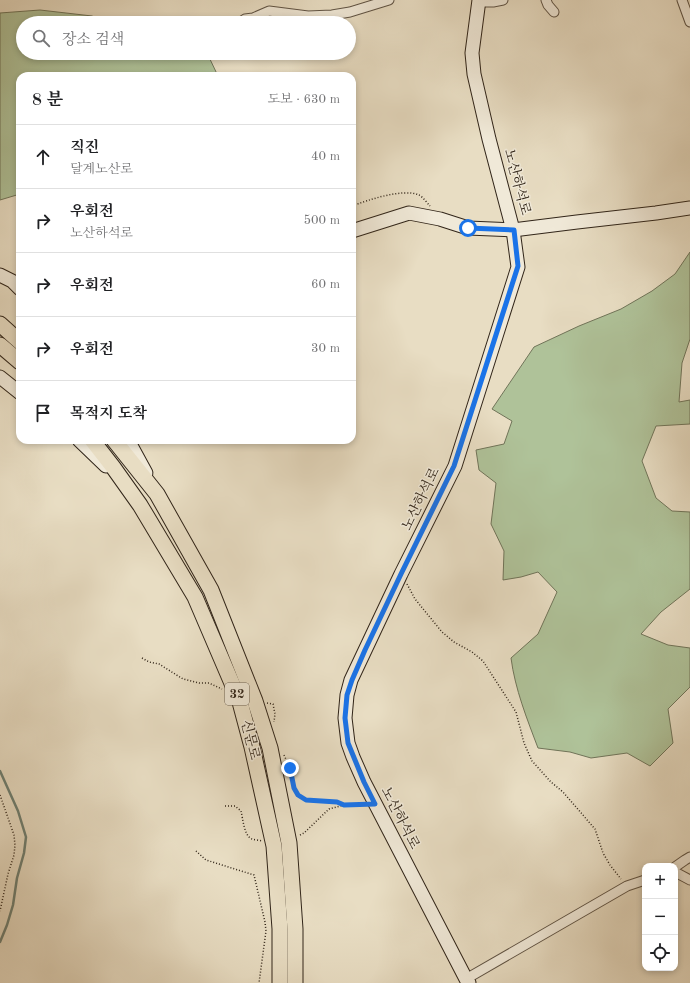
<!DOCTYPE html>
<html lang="ko">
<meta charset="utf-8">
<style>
body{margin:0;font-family:"Old Standard TT","Noto Serif KR",serif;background:#f2f2f2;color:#202124}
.controls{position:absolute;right:12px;bottom:12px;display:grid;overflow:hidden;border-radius:8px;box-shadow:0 2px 6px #0003}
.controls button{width:36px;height:36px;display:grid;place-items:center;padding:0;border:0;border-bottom:1px solid #e0e0e0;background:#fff;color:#202124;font:20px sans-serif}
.stop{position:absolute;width:12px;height:12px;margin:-9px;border:3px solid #1a73e8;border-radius:50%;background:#fff}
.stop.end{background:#1a73e8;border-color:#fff;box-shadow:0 1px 4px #0008}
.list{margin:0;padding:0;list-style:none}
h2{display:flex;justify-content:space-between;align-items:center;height:52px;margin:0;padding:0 16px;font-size:17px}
h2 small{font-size:13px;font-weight:400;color:#757577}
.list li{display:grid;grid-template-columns:26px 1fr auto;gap:12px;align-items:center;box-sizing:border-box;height:64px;padding:0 16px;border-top:1px solid #e0e0e0}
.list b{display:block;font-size:15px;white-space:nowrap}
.list p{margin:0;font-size:13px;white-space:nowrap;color:#757577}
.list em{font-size:13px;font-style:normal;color:#757577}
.icon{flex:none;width:22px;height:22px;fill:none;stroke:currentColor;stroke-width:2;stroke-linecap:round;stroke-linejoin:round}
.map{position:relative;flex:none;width:690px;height:983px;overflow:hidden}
.search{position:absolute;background:#fff;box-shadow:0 2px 6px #0003;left:16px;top:16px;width:340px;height:44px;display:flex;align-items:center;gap:10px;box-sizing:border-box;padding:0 14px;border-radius:22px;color:#757577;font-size:15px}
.panel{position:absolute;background:#fff;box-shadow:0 2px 6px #0003;left:16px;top:72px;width:340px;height:372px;border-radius:12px}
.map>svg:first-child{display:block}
</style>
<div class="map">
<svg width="690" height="983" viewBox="0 0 690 983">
<rect width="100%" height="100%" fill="#e8ddc3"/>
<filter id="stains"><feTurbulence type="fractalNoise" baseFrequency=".005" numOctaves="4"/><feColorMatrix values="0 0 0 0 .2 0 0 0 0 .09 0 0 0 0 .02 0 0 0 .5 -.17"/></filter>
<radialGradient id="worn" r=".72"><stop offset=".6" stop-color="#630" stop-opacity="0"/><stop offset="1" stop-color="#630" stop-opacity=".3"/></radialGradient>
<g fill="#afc299" stroke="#707459">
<path d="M40 10 92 16 108 23H23V53H207L218 76H20V194L0 200V13Z"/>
<path d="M690 252V339L682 363 679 402 690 400V424L656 426 642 461 656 498 672 511 690 512V589L661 612 641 634 668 645 690 648V687L668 709 673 743 650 766 627 753 591 758 570 752 538 748C527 719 515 689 511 658L538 634 557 592 538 572 521 577 503 580 504 551 491 524 496 483 479 470 476 450 504 444 512 421 492 409 534 347 579 326 621 309 652 291 675 274Z"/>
</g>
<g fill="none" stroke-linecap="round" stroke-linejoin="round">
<path stroke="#6f8073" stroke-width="2.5" d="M0 771 18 811 26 837 24 853 17 878 13 905 7 925 0 942"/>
<defs>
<g id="street">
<path d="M546 0 548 5 554 12"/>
<path d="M682 0 690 22"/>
<path d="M478 2H493L503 0"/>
<path d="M239 23 245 19 253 18 269 11 308 16 332 15 350 12 389 0"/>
<path d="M675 867 685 860 690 857"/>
<path d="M675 872 690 880"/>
<path d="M466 979 627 886 645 880"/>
</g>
<g id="secondary">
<path d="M352 231 409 213 440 219 468 228 513 230 577 222 656 213 690 208"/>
<path d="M0 275 12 281 20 289"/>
<path d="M0 377 20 393"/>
<path d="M79 440 106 466"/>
<path d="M128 440 146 473"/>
<path d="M469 983 466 979 364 782 353 757 348 743 345 718 347 695 351 680 401 574 455 466 518 267 513 230 489 139 474 74 472 53 479 0"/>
</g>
<g id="primary">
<path d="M0 324 20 342"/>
<path d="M0 345 20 362"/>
<path d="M92 440 113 467 140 505 195 597 240 702 252 747 274 846 280 929V983"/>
<path d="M114 440 157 494 211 590 255 701 270 748 289 843 295 929V983"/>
</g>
</defs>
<use href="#street" stroke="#5f5344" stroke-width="11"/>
<use href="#secondary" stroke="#312519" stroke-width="15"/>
<use href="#primary" stroke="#312519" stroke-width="17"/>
<g stroke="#312519" stroke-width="1.5" stroke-dasharray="1 2" stroke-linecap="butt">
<path d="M352 206C368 200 403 188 419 195 423 197 427 203 430 206"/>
<path d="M407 584 415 599 442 632 454 642 472 652 483 661 516 712 524 743 532 761 551 782 563 792 595 829 603 853 610 865 621 879"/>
<path d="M142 658 149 662 159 664 183 679 199 683H209L222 689"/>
<path d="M267 703 273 704 275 714 274 722"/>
<path d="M284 755 290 768 294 788 298 795 306 800 337 802 344 805H363"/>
<path d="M0 795 14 835 15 845 14 855 8 874 0 911"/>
<path d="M225 806H235L241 811C243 819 244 836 252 839 255 840 259 840 262 841"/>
<path d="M300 835 304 833 329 809 344 805"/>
<path d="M196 851 206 860 254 875 265 922 266 931 259 983"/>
</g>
<use href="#street" stroke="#f0e9d8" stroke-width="9"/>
<use href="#secondary" stroke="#f0e9d8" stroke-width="13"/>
<use href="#primary" stroke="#e8ddc3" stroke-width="15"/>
</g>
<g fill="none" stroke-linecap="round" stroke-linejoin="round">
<path stroke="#1a73e8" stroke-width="5" d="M290 768 294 788 298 795 306 800 337 802 344 805 375 804 364 782 348 743 345 718 347 695 352 680 365 650 401 574 454 466 518 266 514 230 468 228"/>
</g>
<g text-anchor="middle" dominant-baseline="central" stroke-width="3" stroke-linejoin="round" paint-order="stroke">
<rect fill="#f0e9d8" stroke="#6a6052" stroke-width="1" x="225" y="683" width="24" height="22" rx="3"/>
<g font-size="13" font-weight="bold" fill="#312519">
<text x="237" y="694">32</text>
</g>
<g font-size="14" fill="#312519" stroke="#f0e9d8">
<text transform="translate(517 182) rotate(75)">노산하석로</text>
<text transform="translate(421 499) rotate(-64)">노산하석로</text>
<text transform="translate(250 740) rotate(76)">신문로</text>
<text transform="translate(400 818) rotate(63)">노산하석로</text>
</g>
</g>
<rect width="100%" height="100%" filter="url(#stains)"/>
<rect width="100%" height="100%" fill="url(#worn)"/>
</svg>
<div class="controls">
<button>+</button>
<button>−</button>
<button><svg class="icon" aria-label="locate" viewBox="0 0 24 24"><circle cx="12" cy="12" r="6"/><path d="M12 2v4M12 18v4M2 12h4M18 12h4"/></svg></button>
</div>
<div class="stop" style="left:468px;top:228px"></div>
<div class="stop end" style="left:290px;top:768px"></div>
<div class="search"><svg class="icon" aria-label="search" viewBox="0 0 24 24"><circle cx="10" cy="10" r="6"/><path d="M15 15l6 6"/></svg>장소 검색</div>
<section class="panel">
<h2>8 분<small>도보 · 630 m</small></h2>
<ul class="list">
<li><svg class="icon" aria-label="ahead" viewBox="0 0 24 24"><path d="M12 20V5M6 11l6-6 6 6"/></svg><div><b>직진</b><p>달계노산로</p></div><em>40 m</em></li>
<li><svg class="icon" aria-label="right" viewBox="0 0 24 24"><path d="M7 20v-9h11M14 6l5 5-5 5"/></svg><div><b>우회전</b><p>노산하석로</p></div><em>500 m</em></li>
<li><svg class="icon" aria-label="right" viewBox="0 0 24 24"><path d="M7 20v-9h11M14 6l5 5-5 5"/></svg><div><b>우회전</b></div><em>60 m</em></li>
<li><svg class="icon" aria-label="right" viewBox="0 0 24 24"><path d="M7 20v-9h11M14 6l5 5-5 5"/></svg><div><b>우회전</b></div><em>30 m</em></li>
<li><svg class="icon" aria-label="arrive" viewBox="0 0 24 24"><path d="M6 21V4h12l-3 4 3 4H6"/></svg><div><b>목적지 도착</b></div></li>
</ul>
</section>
</div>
